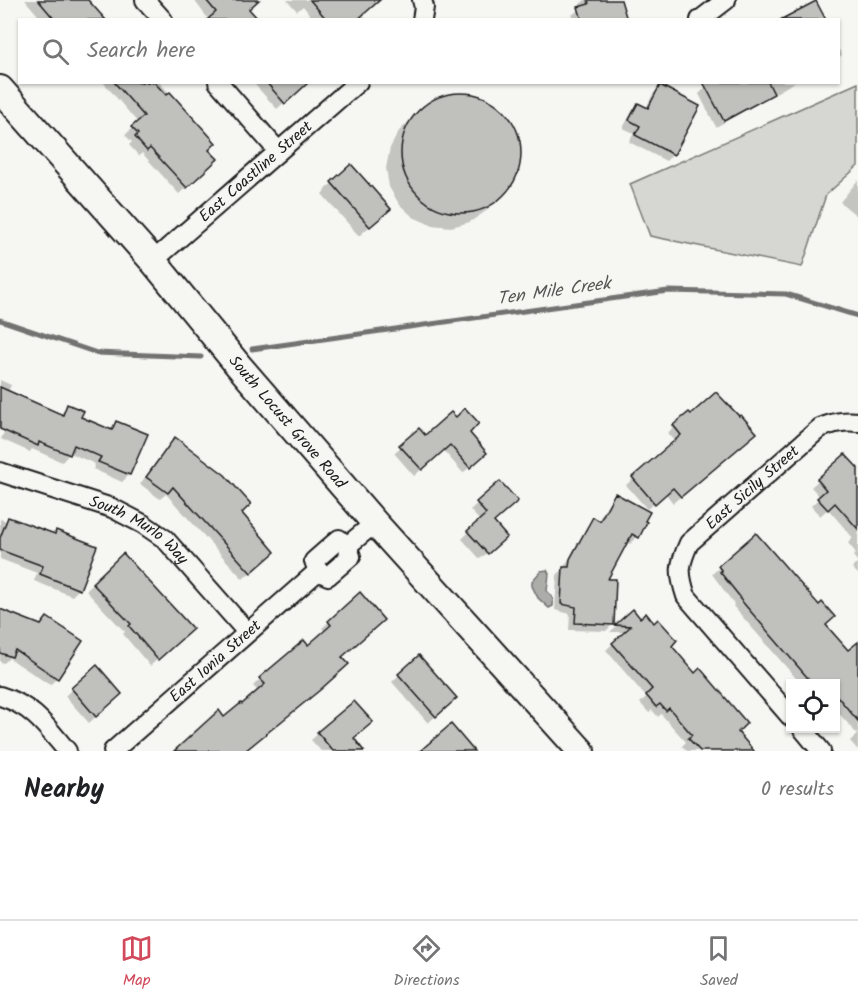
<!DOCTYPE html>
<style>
body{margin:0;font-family:Kalam,sans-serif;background:#f6f6f6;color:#202124}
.controls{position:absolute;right:18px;bottom:18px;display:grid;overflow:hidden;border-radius:0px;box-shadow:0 2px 4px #0004}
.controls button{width:54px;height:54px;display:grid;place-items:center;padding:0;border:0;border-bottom:2px solid #e0e0e0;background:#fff;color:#202124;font:30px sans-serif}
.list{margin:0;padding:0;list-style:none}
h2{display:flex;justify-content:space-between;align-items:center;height:78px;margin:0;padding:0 24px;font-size:26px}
h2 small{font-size:20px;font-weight:400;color:#757577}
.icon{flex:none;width:33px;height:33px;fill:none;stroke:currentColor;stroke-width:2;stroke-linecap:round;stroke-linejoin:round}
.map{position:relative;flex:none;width:858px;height:751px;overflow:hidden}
.search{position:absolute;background:#fff;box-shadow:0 2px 4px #0004;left:18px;right:18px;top:18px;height:66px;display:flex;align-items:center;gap:15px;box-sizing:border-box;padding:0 21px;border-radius:0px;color:#757577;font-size:22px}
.sheet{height:168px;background:#fff}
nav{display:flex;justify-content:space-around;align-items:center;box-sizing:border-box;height:84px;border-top:2px solid #e0e0e0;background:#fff;font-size:16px;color:#757577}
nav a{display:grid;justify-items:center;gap:3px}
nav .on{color:#d1495b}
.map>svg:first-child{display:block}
</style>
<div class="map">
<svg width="858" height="751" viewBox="0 0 858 751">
<rect width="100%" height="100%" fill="#f6f6f2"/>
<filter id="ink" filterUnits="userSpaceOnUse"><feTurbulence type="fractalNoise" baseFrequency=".0167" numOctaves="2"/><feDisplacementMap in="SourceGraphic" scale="12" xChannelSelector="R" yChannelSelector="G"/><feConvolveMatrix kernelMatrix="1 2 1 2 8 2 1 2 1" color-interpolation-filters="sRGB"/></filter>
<g filter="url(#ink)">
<path fill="#d6d6d2" stroke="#797977" stroke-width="1.5" d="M858 83V166L826 195 802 267 650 236 630 184Z"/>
<path fill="#acaca9" stroke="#727271" stroke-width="1.5" d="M547 570 549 574 547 591C552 595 554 600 553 606L549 608 538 598 532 586V581L541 571Z"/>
<g fill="#0003">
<path d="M25 0H86L104 20H42Z"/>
<path d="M194 0H246L209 20Z"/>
<path d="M287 0H368L362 14 366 18 364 20H314L303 6 297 11Z"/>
<path d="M585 0H619L625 20H573L572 15 581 8 580 4Z"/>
<path d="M838 48 842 55 838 58Z"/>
<path d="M103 82H159L214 143 207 150 209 166 179 194 142 153 139 156 129 145 132 142 125 135 138 123Z"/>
<path d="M256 82H307L277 109 256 86Z"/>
<path d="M715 82H795L716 127 699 94 706 87Z"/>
<path d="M660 87 698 107 673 154 666 161 629 142 634 133 623 128 632 111 639 104 646 108 653 94Z"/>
<path d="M466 93 484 98 501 109 513 124 519 142V162L513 180 486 211 470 222 451 227 431 225 413 217 399 204 389 187 386 168 390 148 399 131 428 103 446 95Z"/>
<path d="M858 180V217L840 202Z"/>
<path d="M332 183 378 219 359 236 322 194Z"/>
<path d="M0 380 11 385 8 392 60 415 68 406 79 417 109 430 116 422 146 435 129 475 122 482 93 469 95 464 70 453 62 462 32 449 30 452 1 439 4 432 0 430Z"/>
<path d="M456 419 468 433 479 459 463 473 443 450 414 476 394 453 419 430 425 437Z"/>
<path d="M674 426 748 440 673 503 666 494 647 509 626 485 675 442 668 433Z"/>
<path d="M168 446 240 513 266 558 243 579 166 494 160 499 140 484Z"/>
<path d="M845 456 858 470V574L852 568 858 562 853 556 856 553 848 543 853 538 828 509 820 516 811 506 820 497 811 487Z"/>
<path d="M500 483 492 522 498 544 480 559 462 539 480 521 470 510Z"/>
<path d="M616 495 637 537 630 544 627 542 605 580 613 624 606 631 569 630 570 614 555 610 557 575 563 569 587 526 594 519 598 521 609 502Z"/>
<path d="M0 519 6 521 8 519 53 535 57 532 79 589 72 596 34 581 37 573 0 559Z"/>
<path d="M756 535 824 626 848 653 858 656V750L850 741 857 734 836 710V684H801L733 606 734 604 712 574Z"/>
<path d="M123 555 184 636 150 666 123 634 125 632 86 591Z"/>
<path d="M360 594 340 657 224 719 258 691 253 686 260 679 308 647 325 632 322 628Z"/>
<path d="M0 610 39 626 47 619 57 678 50 685 9 658 4 663 0 662Z"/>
<path d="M633 611 670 646 753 751H687L682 746 686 742 661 714 658 717 652 710 649 713 640 703 646 697 606 650 625 632H610Z"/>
<path d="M399 675 448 705 428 723 392 682Z"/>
<path d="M72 689 113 701 89 723 65 696Z"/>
<path d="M354 703 352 739 362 751H321L311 740Z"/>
</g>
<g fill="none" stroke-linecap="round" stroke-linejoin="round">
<g stroke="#727271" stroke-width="5">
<path d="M0 320 97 353 201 357"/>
<path d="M252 349 668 291 786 294 858 316"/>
</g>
</g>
<g fill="#c0c0bd" stroke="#1c1c1c" stroke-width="1.5">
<path d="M38 0H88L106 20H55Z"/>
<path d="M206 0H259L249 9 259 20H207L216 12Z"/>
<path d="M310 0H380L357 20H327Z"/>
<path d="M588 0H621L627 20H582L578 7 589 4Z"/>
<path d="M816 1 826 20H780Z"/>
<path d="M114 82H154L166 95 170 92 216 143 209 150 218 159 187 188 150 148 147 151 135 137 138 134 131 127 144 116Z"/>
<path d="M266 82H309L285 104Z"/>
<path d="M703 82H768L774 94 724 121Z"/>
<path d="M660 85 700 106 674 155 635 135 640 126 629 120 638 103 648 108Z"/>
<circle cx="461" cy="153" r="60"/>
<path d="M351 164 391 209 370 227 331 182Z"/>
<path d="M0 387 63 415 67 404 84 411 81 417 112 430 116 421 148 434 130 475 98 462 101 457 74 445 70 455 39 442 38 446 0 429Z"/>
<path d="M716 392 739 416 741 415 757 433 681 497 673 488 655 504 632 477 681 435 673 425 689 412 691 414Z"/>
<path d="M465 408 479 423 470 433 487 453 470 468 450 445 422 470 399 445 419 428 425 435 451 412 456 417Z"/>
<path d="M175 437 225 475 251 504 242 513 275 552 251 573 173 487 168 493 146 477Z"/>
<path d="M845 454 858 468V529L835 503 828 510 817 498 826 490 817 479Z"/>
<path d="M500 481 518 501 494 522 507 537 488 554 467 531 486 514 476 502Z"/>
<path d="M615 493 650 512 645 521 647 522 639 538 632 534 608 579H616L614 625 575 623 576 607 561 604 563 567H569L570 559 593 517 600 521Z"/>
<path d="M8 517 55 534 56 530 97 546 80 590 40 574 43 566 0 550V538Z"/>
<path d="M756 533 819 605 822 602 835 617 826 625 848 650 858 642V721L836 695V684H813L739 598 740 597 720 572 722 571 718 566Z"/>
<path d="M123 553 193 629 158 660 129 626 131 624 92 583Z"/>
<path d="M360 592 384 620 342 657 349 664 320 690 245 751H174L219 710 224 717 241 703 242 704 265 684 259 678 304 640 308 645 331 625 328 621Z"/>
<path d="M0 609 41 625 47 617 83 641 58 679 15 650 12 657 0 653Z"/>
<path d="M633 609 640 618 646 613 654 623 658 619 677 640 672 646 695 673 700 668 747 723 738 732 754 751H700L688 738 692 735 669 708 666 711 660 704 656 707 646 695 652 689 612 643 631 626 615 625Z"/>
<path d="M419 655 457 698 436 717 398 674Z"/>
<path d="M97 665 122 694 96 717 71 688Z"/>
<path d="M354 701 373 722 354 738 364 751H333L317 732Z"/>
<path d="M451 724 474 751H420Z"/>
</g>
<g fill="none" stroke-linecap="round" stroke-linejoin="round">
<defs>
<g id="minor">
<path d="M145 0 163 20"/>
<path d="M422 20 424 7 422 0"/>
<path d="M700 20 726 0"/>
<path d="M218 82 278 151"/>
<path id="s1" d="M153 261 358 82"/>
<path id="s2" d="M0 472 112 508 143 524 165 539 247 632"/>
<path d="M339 539 347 546 351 556 328 576 318 571 314 561Z"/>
<path d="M347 546 375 523"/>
<path d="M0 696C33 706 46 726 67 751"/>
<path id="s3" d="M790 716 686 596C678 572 679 565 689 543L820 428C833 423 844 420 858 422"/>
<path d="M802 728 821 751"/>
<path id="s4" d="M113 751 318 571"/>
</g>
<g id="secondary">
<path id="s5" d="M0 89 153 261 238 365 375 523 581 751"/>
</g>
</defs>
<use href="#minor" stroke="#1c1c1c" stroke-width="22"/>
<use href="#secondary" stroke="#1c1c1c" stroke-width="30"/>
<use href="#minor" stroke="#f6f6f2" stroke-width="18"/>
<use href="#secondary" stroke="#f6f6f2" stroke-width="26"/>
</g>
</g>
<g text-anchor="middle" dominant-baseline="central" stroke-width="6" stroke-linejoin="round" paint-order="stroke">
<g font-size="16" fill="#1c1c1c" stroke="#f6f6f2">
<text stroke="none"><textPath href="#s1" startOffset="136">East Coastline Street</textPath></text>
<text stroke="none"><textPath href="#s5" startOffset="440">South Locust Grove Road</textPath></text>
<text stroke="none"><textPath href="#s3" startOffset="298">East Sicily Street</textPath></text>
<text stroke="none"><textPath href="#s2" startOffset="152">South Murlo Way</textPath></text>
<text stroke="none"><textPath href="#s4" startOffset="136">East Ionia Street</textPath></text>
</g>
<g font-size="18" font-style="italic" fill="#565654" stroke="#f6f6f2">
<text transform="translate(554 292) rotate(-8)">Ten Mile Creek</text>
</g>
</g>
</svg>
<div class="controls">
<button><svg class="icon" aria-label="locate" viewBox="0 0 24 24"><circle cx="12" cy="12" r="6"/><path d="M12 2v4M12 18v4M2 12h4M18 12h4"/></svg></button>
</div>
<div class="search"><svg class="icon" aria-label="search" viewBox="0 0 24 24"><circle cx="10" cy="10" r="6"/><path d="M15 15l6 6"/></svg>Search here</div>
</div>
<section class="sheet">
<h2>Nearby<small>0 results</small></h2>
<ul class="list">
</ul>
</section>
<nav>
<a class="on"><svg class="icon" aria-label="map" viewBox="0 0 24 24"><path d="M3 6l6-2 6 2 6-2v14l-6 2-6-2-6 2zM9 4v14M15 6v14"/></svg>Map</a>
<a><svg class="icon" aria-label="directions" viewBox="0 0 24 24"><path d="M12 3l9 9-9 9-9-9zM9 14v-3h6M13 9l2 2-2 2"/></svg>Directions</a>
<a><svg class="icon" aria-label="saved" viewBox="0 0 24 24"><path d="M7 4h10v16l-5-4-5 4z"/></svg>Saved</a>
</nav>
